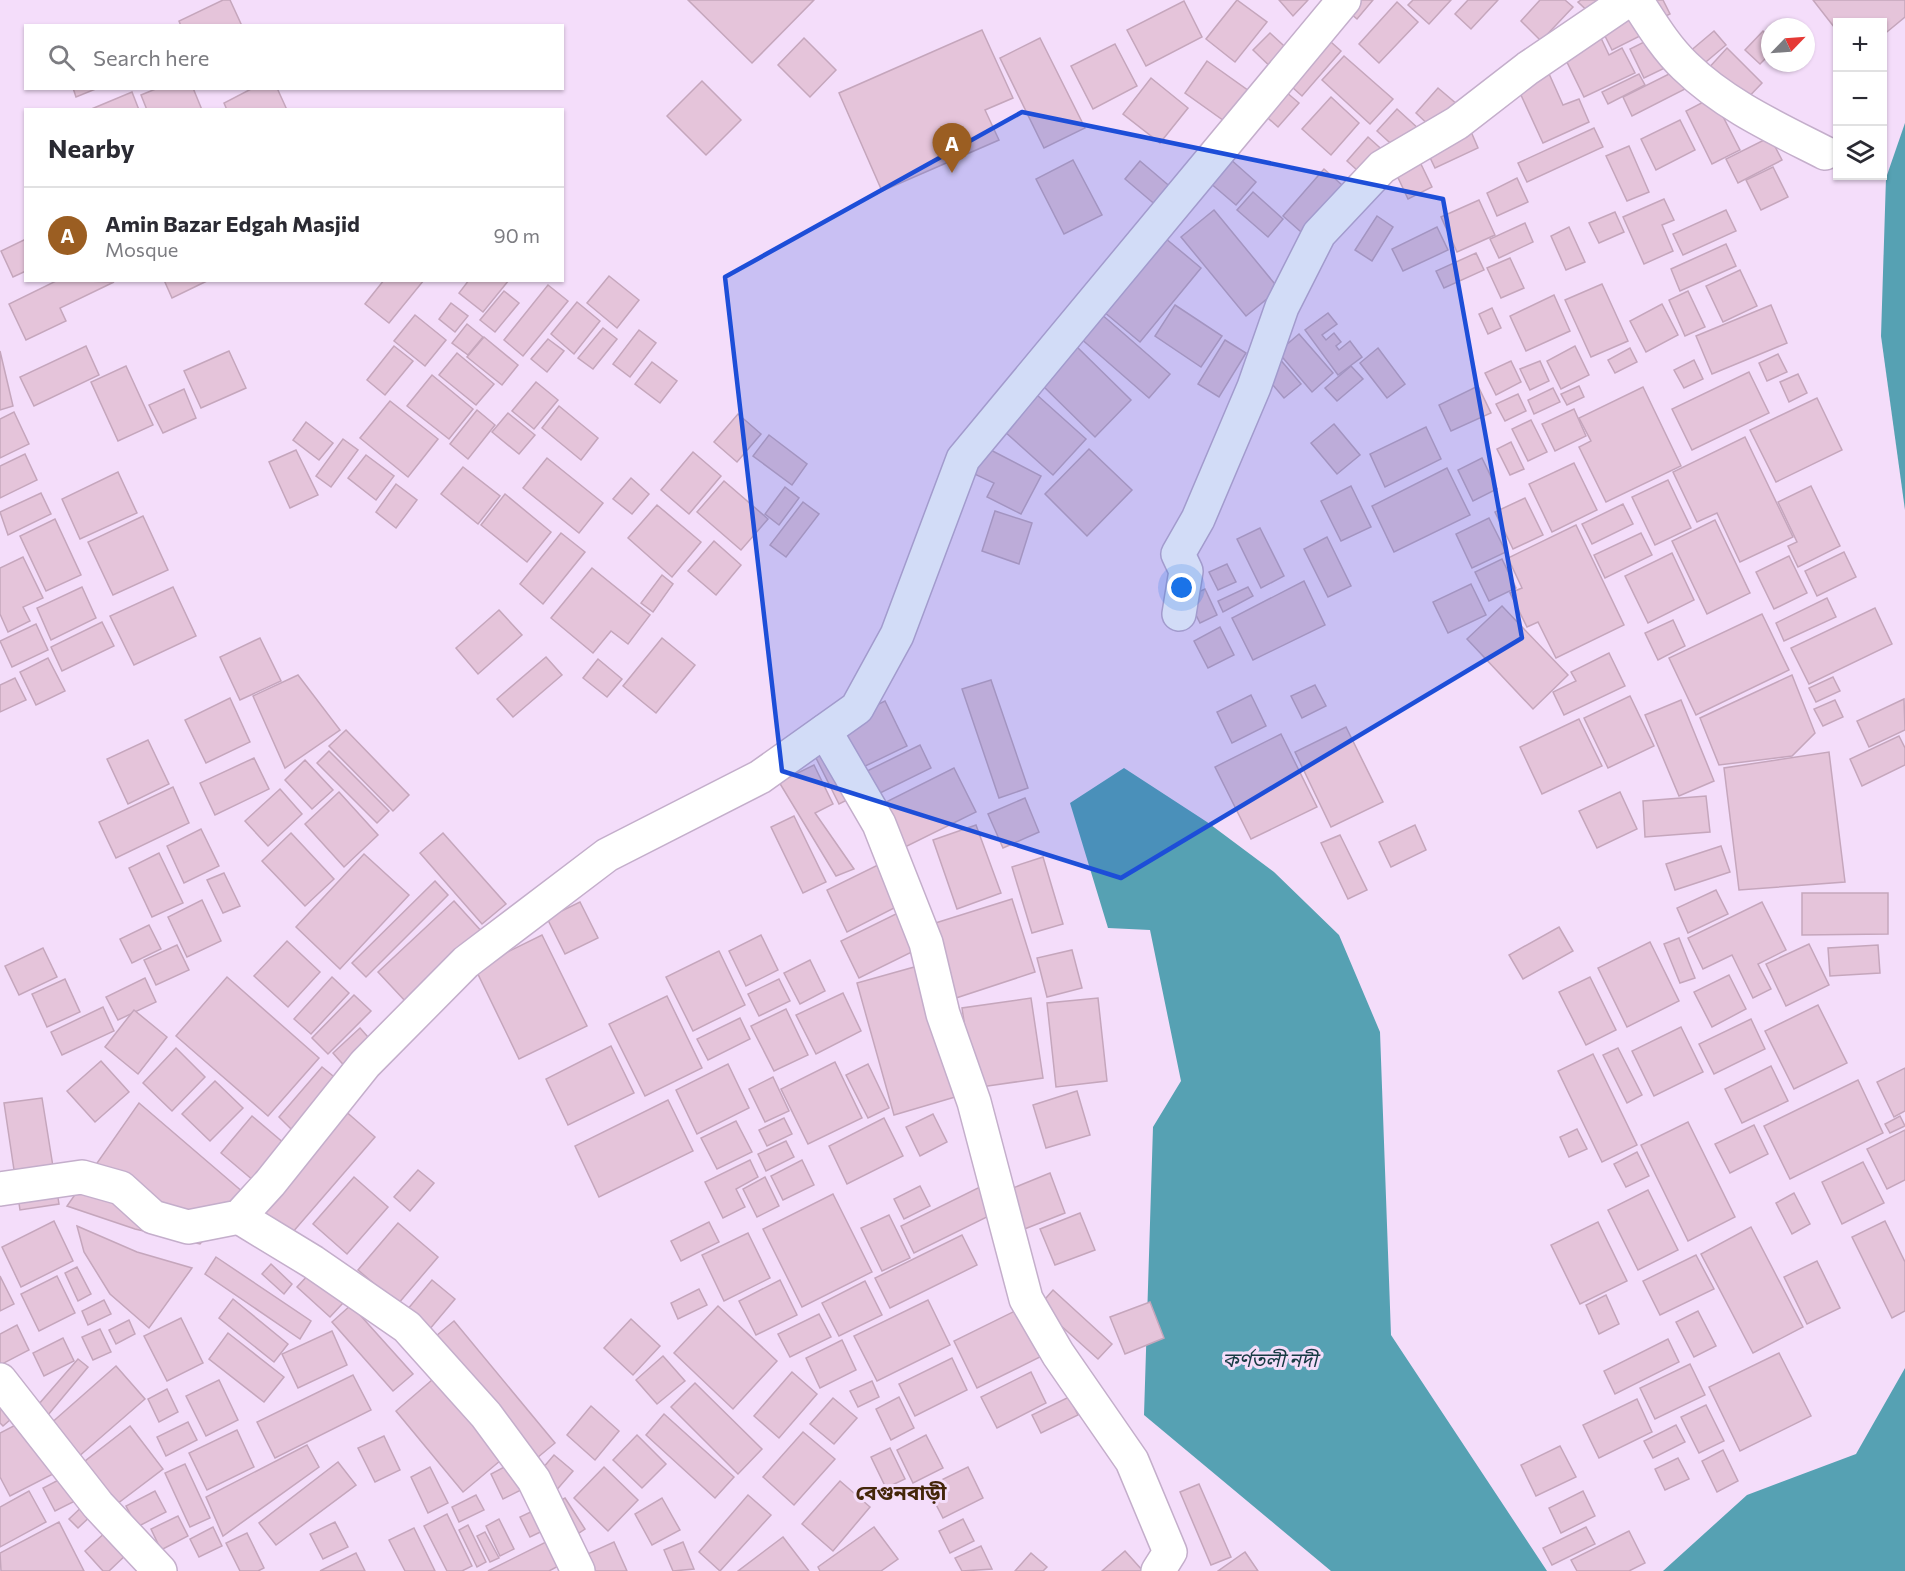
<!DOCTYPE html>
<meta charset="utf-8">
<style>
body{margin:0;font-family:Commissioner,"Noto Sans Bengali",sans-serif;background:#f2f2f3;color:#2b2b33}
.controls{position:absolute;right:18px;top:18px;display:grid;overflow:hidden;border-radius:0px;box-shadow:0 2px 4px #0004}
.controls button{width:54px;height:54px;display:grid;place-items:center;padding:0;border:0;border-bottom:2px solid #e1e1e2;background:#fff;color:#2b2b33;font:30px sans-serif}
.compass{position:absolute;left:1761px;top:18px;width:54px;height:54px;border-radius:50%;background:#fff;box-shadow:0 2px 4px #0004;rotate:65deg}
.you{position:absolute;left:1182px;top:588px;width:21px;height:21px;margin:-15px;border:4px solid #fff;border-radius:50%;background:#1a73e8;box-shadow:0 0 0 9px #1a73e833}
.badge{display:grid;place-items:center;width:39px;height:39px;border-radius:50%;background:#9b5e22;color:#fff;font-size:20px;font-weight:700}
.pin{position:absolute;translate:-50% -50px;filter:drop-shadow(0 2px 3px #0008)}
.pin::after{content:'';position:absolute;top:32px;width:21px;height:18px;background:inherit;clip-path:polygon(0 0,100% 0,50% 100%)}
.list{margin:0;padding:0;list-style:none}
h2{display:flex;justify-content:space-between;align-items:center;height:78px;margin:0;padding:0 24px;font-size:26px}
h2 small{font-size:20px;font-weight:400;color:#7c7c81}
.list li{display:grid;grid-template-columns:39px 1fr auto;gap:18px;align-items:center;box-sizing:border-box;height:96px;padding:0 24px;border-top:2px solid #e1e1e2}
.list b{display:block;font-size:22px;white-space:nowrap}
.list p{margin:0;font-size:20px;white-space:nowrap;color:#7c7c81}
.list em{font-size:20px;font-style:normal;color:#7c7c81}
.icon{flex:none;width:33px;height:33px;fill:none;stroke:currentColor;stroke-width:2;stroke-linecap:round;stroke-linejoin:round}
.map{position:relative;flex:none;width:1905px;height:1571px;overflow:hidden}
.search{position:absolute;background:#fff;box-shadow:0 2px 4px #0004;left:24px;top:24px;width:540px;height:66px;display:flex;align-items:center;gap:15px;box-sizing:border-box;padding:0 21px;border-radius:0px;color:#7c7c81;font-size:22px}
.panel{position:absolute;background:#fff;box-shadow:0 2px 4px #0004;left:24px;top:108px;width:540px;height:174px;border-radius:0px}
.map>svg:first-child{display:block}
</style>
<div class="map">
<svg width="1905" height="1571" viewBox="0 0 1905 1571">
<rect width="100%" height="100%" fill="#f4ddfa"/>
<g fill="#56a1b3">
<path d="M1905 123V510L1881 336 1886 178Z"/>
<path d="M1124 768 1207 822 1274 872 1339 935 1380 1032 1391 1335 1547 1571H1331L1144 1415 1153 1127 1181 1081 1150 930 1108 928 1070 803Z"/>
<path d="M1905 1368V1571H1663L1747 1495 1856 1454Z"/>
</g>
<g fill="#e5c4da" stroke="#c5a6bc" stroke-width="1.5">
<path d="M223 0H230L242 26H181L179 21Z"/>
<path d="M688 0H814L752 63Z"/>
<path d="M1237 0 1267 22 1235 62 1206 39Z"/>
<path d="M1279 0H1308L1293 16Z"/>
<path d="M1350 0H1373L1357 19 1344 8Z"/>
<path d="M1413 0H1451L1429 24 1408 5Z"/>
<path d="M1468 0H1498L1471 29 1455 14Z"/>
<path d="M1540 0H1565L1573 7 1541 41 1521 21Z"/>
<path d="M1581 0H1614L1596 19 1578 2Z"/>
<path d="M1645 0H1663L1670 14 1656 21Z"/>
<path d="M1813 0H1905V17L1882 36V22H1838V32Z"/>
<path d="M1184 1 1202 37 1146 66 1127 30Z"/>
<path d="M1397 2 1418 22 1379 63 1359 44Z"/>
<path d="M1638 7 1650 31 1612 50 1600 26Z"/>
<path d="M982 30 1013 98 985 110 999 140 882 191 839 93Z"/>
<path d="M1714 31 1726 45 1694 72 1682 58Z"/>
<path d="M1763 31 1770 38V54L1760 64 1745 50Z"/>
<path d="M1270 33 1294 55 1277 73 1253 50Z"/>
<path d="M1322 34 1341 51 1302 96 1283 79Z"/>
<path d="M1654 37 1669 66 1644 78 1630 49Z"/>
<path d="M804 38 836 70 810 97 778 65Z"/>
<path d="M1040 38 1085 128 1044 148 1000 58Z"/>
<path d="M1601 38 1609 55 1622 48 1635 73 1584 97 1564 56Z"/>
<path d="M1115 44 1137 86 1093 109 1071 66Z"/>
<path d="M1727 48 1762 83 1741 105 1706 71Z"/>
<path d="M1344 56 1393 99 1370 124 1322 80Z"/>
<path d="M1207 61 1249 91 1227 123 1185 93Z"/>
<path d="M1546 67 1563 105 1579 99 1589 122 1543 143 1515 82Z"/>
<path d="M1679 69 1689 87 1632 116 1623 97Z"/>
<path d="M1639 74 1645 85 1608 104 1602 92Z"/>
<path d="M1151 78 1188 108 1160 143 1123 114Z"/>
<path d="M702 81 741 120 706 155 667 116Z"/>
<path d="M1279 86 1299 103 1278 127 1259 110Z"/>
<path d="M73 88H98L76 97Z"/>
<path d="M158 88H193L202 110H147L141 95Z"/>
<path d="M253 88H277L287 110H227L224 103Z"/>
<path d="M1438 88 1458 105 1435 131 1416 113Z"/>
<path d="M132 92 139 110H89Z"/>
<path d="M1331 97 1359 123 1331 155 1302 129Z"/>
<path d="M1713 97 1740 150 1712 164 1686 111Z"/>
<path d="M1397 109 1420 130 1400 152 1377 131Z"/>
<path d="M1680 120 1695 150 1656 170 1641 139Z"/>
<path d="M1469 127 1478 148 1435 168 1425 147Z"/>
<path d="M1594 128 1603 147 1527 182 1518 163Z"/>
<path d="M1368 137 1388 155 1367 179 1347 161Z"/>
<path d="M1770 137 1782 160 1738 183 1726 159Z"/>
<path d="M1629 146 1649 192 1627 201 1606 156Z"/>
<path d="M1229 158 1256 182 1236 205 1209 182Z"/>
<path d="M1418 158 1432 187 1408 199 1394 169Z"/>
<path d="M1073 160 1102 215 1064 234 1036 179Z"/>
<path d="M1140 161 1173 189 1158 207 1125 179Z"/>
<path d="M1773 167 1788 197 1761 210 1746 180Z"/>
<path d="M1324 169 1350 192 1309 239 1283 216Z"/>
<path d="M1517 178 1528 202 1497 216 1487 193Z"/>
<path d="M1253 192 1283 219 1268 237 1237 210Z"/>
<path d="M1664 199 1674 220 1662 225 1673 251 1644 264 1623 217Z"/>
<path d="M1479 200 1495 235 1457 252 1441 217Z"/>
<path d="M1214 210 1279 289 1246 316 1181 237Z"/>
<path d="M1726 210 1736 231 1683 255 1673 234Z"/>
<path d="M1615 212 1624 232 1599 243 1589 223Z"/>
<path d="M1377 216 1393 227 1372 261 1355 250Z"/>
<path d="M1525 223 1533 242 1499 258 1490 239Z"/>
<path d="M1437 227 1448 250 1403 271 1392 249Z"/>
<path d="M1569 227 1585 262 1566 270 1551 236Z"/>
<path d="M1165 238 1201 268 1140 342 1104 312Z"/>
<path d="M26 239V271L13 277 1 251Z"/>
<path d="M1726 244 1736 266 1680 291 1671 269Z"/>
<path d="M1476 253 1484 270 1444 288 1436 271Z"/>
<path d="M1510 258 1524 288 1501 298 1487 268Z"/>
<path d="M1740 270 1757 306 1723 322 1706 286Z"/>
<path d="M609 276 639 300 617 328 587 303Z"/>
<path d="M58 280 114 282 60 308 66 321 26 340 9 304Z"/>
<path d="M164 280H209L172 298Z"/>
<path d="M384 280H424L389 323 365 304Z"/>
<path d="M469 280H509L483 312 459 293Z"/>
<path d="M1602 284 1628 341 1591 357 1565 300Z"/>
<path d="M548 285 568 301 523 356 504 340Z"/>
<path d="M504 291 519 303 495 332 480 320Z"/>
<path d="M1688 291 1705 327 1685 336 1669 300Z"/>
<path d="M1554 295 1570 331 1526 351 1510 316Z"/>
<path d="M577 302 600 321 574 354 551 334Z"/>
<path d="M451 303 468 316 455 332 439 319Z"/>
<path d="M1662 304 1678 335 1646 352 1630 321Z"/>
<path d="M1175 305 1222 336 1201 367 1155 336Z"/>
<path d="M1771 305 1787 343 1712 374 1696 336Z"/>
<path d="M1492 308 1501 328 1488 334 1479 314Z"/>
<path d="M1100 313 1170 374 1149 398 1079 337Z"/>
<path d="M1328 313 1337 324 1322 335 1326 340 1334 333 1341 342 1336 346 1339 350 1350 341 1362 357 1338 375 1305 330Z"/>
<path d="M415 315 446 340 425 366 394 341Z"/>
<path d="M467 324 483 337 468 355 452 343Z"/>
<path d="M603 328 617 339 593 369 578 358Z"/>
<path d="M639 330 656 343 630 377 613 364Z"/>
<path d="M1299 334 1333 373 1312 392 1278 352Z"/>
<path d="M484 337 518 365 502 385 467 357Z"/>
<path d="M548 339 564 351 547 372 531 359Z"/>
<path d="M1225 340 1246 353 1219 397 1198 384Z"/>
<path d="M86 346 99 375 34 406 20 377Z"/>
<path d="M394 346 413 361 385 395 367 380Z"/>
<path d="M1076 346 1131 400 1095 437 1040 383Z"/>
<path d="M1575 346 1589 375 1561 389 1547 361Z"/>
<path d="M1378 348 1405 384 1387 398 1360 363Z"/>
<path d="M1630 348 1637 362 1615 373 1608 360Z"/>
<path d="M0 351 13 406 0 410Z"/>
<path d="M229 351 246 388 201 408 184 371Z"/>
<path d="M457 353 494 384 476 405 439 375Z"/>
<path d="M1778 354 1787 372 1767 381 1759 363Z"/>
<path d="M1278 357 1301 384 1284 398 1261 371Z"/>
<path d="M1694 360 1703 379 1684 388 1674 370Z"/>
<path d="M1511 361 1521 382 1496 395 1485 373Z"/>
<path d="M1540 361 1549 381 1530 390 1520 369Z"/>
<path d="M652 362 677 381 660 403 635 384Z"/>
<path d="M126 366 153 425 118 441 91 382Z"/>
<path d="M1351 366 1363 379 1337 401 1325 388Z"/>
<path d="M1749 372 1769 413 1692 450 1672 409Z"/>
<path d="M1798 374 1807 393 1789 402 1780 382Z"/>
<path d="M432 375 473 409 449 439 407 406Z"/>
<path d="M536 382 558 400 534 429 512 411Z"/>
<path d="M1478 386 1491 413 1451 431 1439 405Z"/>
<path d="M1579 386 1584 397 1567 405 1561 394Z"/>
<path d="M1643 387 1681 466 1606 502 1579 447 1591 441 1579 418Z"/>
<path d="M1553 388 1560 402 1534 414 1528 400Z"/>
<path d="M184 389 196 418 163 433 149 405Z"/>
<path d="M1518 394 1526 411 1505 421 1496 404Z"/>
<path d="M1037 395 1086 439 1053 475 1004 431Z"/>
<path d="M1817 398 1842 450 1776 482 1750 430Z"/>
<path d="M390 401 438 439 408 477 360 438Z"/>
<path d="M559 406 598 438 581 460 542 428Z"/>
<path d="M1574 409 1586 436 1555 451 1542 424Z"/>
<path d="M477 410 495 425 468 459 450 444Z"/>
<path d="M14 412 29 444 0 458V419Z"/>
<path d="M508 413 535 435 519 454 492 432Z"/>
<path d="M738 414 761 434 737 462 714 442Z"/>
<path d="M1531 420 1547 452 1528 461 1512 429Z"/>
<path d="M306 422 333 443 319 460 293 440Z"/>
<path d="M1334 424 1360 455 1337 474 1311 443Z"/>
<path d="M1426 427 1441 459 1385 487 1370 454Z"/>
<path d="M769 435 807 464 792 485 753 456Z"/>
<path d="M1745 437 1793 537 1740 562 1717 513 1697 522 1673 472Z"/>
<path d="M343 439 358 450 331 487 316 476Z"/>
<path d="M1511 442 1524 469 1510 475 1497 449Z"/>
<path d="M981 445 1041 476 1021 514 987 497 994 483 968 471Z"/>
<path d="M1089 449 1132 490 1087 536 1045 494Z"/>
<path d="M296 450 318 495 290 508 269 462Z"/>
<path d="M693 452 721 476 689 514 661 490Z"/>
<path d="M25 454 37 480 0 498V466Z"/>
<path d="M366 455 394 476 376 500 348 478Z"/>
<path d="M547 458 603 503 579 533 523 488Z"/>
<path d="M1482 458 1497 489 1473 501 1458 470Z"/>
<path d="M1574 463 1597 510 1552 532 1529 484Z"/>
<path d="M463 467 500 496 478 524 441 494Z"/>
<path d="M1447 468 1470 515 1394 552 1372 506Z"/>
<path d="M118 472 137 513 80 539 62 499Z"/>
<path d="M631 478 649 494 632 514 613 499Z"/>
<path d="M1668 480 1691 528 1655 545 1632 497Z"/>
<path d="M724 481 768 519 741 550 697 512Z"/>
<path d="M396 484 417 500 396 528 376 512Z"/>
<path d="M1351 486 1371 527 1341 541 1321 501Z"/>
<path d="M1811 486 1840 546 1798 567 1788 546 1797 542 1778 502Z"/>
<path d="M785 487 799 498 779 525 765 514Z"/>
<path d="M41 493 51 514 8 535 0 512Z"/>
<path d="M505 494 551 532 527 562 481 525Z"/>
<path d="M1525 498 1543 535 1513 549 1495 512Z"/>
<path d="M803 502 819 514 786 557 770 545Z"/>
<path d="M1623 504 1633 524 1592 544 1582 524Z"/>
<path d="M657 505 701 542 672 577 628 538Z"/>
<path d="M995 511 1032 523 1019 564 982 551Z"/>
<path d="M143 516 168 570 113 595 88 542Z"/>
<path d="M1489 518 1506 552 1472 568 1456 534Z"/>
<path d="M55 519 81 575 46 591 20 536Z"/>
<path d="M1715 520 1750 593 1707 614 1672 541Z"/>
<path d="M1576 525 1624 625 1556 658 1538 622 1527 627 1510 593 1522 588 1508 558Z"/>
<path d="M1260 528 1284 576 1261 588 1237 539Z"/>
<path d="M561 533 585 552 543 604 520 584Z"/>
<path d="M1641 533 1652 555 1605 578 1594 555Z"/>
<path d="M1327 537 1351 586 1328 597 1304 549Z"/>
<path d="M714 541 741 565 716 595 688 571Z"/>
<path d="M1844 552 1856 577 1817 596 1805 571Z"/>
<path d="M1672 553 1694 600 1648 623 1625 576Z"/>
<path d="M1789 556 1807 593 1774 609 1756 572Z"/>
<path d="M23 557 43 598 23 607 30 621 8 632 0 614V568Z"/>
<path d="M1502 559 1516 588 1489 601 1475 572Z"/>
<path d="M1227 564 1236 582 1218 590 1209 572Z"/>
<path d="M592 568 650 615 628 644 611 631 593 653 551 618Z"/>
<path d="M662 575 673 584 653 612 641 603Z"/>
<path d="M1304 581 1325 625 1253 660 1232 618Z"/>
<path d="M1471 584 1486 615 1448 633 1433 602Z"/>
<path d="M82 587 96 618 51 640 37 608Z"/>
<path d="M173 587 196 636 134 665 110 616Z"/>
<path d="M1248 587 1253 596 1223 612 1218 601Z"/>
<path d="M1205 589 1217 615 1200 623 1187 597Z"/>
<path d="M1827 598 1836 617 1784 641 1776 623Z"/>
<path d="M1502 606 1568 675 1533 709 1467 639Z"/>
<path d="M1875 608 1892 644 1809 684 1791 648Z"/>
<path d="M499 610 522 635 478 674 456 648Z"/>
<path d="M1762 614 1789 670 1696 715 1669 658Z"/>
<path d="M1673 620 1685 646 1658 660 1645 633Z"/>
<path d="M102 622 114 646 62 671 51 647Z"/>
<path d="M36 624 48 650 12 667 0 641Z"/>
<path d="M1220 627 1234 655 1208 668 1194 641Z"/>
<path d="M260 638 281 681 240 700 220 657Z"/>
<path d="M662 638 695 665 656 713 623 686Z"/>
<path d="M1609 653 1625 686 1564 715 1553 692 1576 681 1571 672Z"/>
<path d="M546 657 562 675 513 717 497 699Z"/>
<path d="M48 658 65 691 36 705 20 672Z"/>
<path d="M598 659 622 679 607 697 583 678Z"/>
<path d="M298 675 340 730 285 768 253 696Z"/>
<path d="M1792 675 1815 733 1792 756 1719 765 1700 718Z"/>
<path d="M1833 677 1840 691 1816 702 1809 688Z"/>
<path d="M15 678 26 700 0 712V685Z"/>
<path d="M991 680 1028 788 999 798 962 689Z"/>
<path d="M1315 685 1326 706 1302 718 1291 696Z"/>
<path d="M1251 695 1266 726 1232 743 1217 712Z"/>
<path d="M1630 696 1654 746 1608 768 1584 718Z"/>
<path d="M230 698 250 742 206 763 185 720Z"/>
<path d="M1904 699 1905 730 1869 747 1857 721Z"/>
<path d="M1681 700 1714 781 1679 796 1645 715Z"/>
<path d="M1835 700 1843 717 1823 726 1814 709Z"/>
<path d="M885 701 907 746 859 769 837 724Z"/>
<path d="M1579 719 1602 766 1542 794 1520 747Z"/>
<path d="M1346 727 1383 802 1331 827 1295 752Z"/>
<path d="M346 730 409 795 393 811 329 746Z"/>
<path d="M1281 734 1317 807 1251 839 1215 767Z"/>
<path d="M1899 736 1905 748V765L1862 786 1850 759Z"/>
<path d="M148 740 169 784 128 804 107 759Z"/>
<path d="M920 745 931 768 874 796 863 773Z"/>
<path d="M829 748 853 797 839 804 814 754Z"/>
<path d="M329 751 389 811 377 823 317 763Z"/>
<path d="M1829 752 1845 882 1739 890 1724 768Z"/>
<path d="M254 758 269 789 215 815 200 783Z"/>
<path d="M305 760 333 790 312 809 285 780Z"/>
<path d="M814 765 833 804 815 813 854 869 836 876 779 782Z"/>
<path d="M954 768 976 812 901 849 880 805Z"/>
<path d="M173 787 189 823 116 858 99 822Z"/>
<path d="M280 789 302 814 268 846 245 821Z"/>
<path d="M339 792 378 835 344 867 305 824Z"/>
<path d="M1620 792 1637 829 1597 848 1579 811Z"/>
<path d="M1706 796 1710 832 1645 837 1643 801Z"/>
<path d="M1025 798 1039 832 1003 848 988 814Z"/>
<path d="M794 816 826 882 803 893 771 827Z"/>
<path d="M976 825 1001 893 957 909 933 840Z"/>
<path d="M1415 825 1426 850 1391 867 1379 842Z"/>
<path d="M201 829 219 866 184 883 167 846Z"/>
<path d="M291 833 334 879 305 906 262 861Z"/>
<path d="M443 833 506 904 482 924 420 853Z"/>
<path d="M1340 835 1367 890 1348 899 1321 843Z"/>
<path d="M1721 846 1730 872 1675 890 1666 864Z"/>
<path d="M159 853 183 903 152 917 129 868Z"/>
<path d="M364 854 409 895 340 969 296 927Z"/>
<path d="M1043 857 1063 924 1032 933 1012 867Z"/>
<path d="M884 862 904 903 847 932 827 890Z"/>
<path d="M224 873 240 906 223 913 207 880Z"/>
<path d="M435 881 448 895 366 977 352 963Z"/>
<path d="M1716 890 1728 914 1688 933 1677 908Z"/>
<path d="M1802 893H1888V934L1802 935Z"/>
<path d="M1012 899 1035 972 953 999 929 925Z"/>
<path d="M202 900 221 941 187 957 168 917Z"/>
<path d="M454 901 483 933 407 1003 378 972Z"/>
<path d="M580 902 598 938 565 954 547 918Z"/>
<path d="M1762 902 1786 950 1758 964 1771 989 1753 998 1732 955 1703 969 1688 938Z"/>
<path d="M904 910 922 947 859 978 841 941Z"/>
<path d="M149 925 161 949 132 963 120 939Z"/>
<path d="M1559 927 1573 951 1523 979 1509 955Z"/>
<path d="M542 935 587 1026 519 1059 475 968Z"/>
<path d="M761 935 778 970 746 986 729 951Z"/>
<path d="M1679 938 1695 978 1680 983 1664 944Z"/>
<path d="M287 941 320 972 288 1007 254 976Z"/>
<path d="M1650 942 1679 1001 1627 1027 1598 968Z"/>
<path d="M1809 944 1829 985 1786 1006 1766 964Z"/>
<path d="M177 945 189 970 156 985 144 960Z"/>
<path d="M1878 945 1880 973 1830 976 1828 948Z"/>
<path d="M43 948 57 977 19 995 5 966Z"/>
<path d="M1072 950 1082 988 1047 997 1037 958Z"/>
<path d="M719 951 745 1005 693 1031 666 977Z"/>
<path d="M810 960 825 991 800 1004 784 973Z"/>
<path d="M925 964 962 1095 894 1115 857 983Z"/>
<path d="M1729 975 1746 1009 1712 1027 1694 992Z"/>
<path d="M227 977 319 1058 268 1116 176 1036Z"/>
<path d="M332 977 349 993 311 1034 294 1019Z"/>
<path d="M1590 977 1616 1030 1586 1045 1559 992Z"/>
<path d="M145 978 156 1002 118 1020 106 997Z"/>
<path d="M65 979 80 1012 47 1027 32 994Z"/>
<path d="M779 979 790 1001 759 1016 748 994Z"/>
<path d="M843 993 861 1031 816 1054 796 1015Z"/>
<path d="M354 995 371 1011 328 1054 312 1038Z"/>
<path d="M667 996 702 1068 645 1096 609 1024Z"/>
<path d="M1031 998 1043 1078 974 1088 962 1008Z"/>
<path d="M1098 998 1107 1081 1056 1087 1047 1003Z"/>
<path d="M1818 1005 1847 1063 1794 1089 1765 1031Z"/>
<path d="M103 1007 114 1031 62 1055 51 1032Z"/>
<path d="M786 1009 808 1055 774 1071 751 1026Z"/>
<path d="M134 1010 167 1037 138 1074 105 1047Z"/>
<path d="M740 1018 750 1039 708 1060 697 1039Z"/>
<path d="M1751 1019 1765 1049 1714 1074 1699 1044Z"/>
<path d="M1681 1027 1703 1072 1654 1096 1632 1051Z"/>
<path d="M360 1028 375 1045 348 1070 333 1053Z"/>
<path d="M611 1046 634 1093 568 1125 546 1079Z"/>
<path d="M176 1048 205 1077 172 1111 143 1083Z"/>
<path d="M1618 1048 1642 1095 1627 1103 1603 1055Z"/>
<path d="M1593 1054 1637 1145 1602 1162 1558 1071Z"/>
<path d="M101 1061 129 1092 95 1122 67 1091Z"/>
<path d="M835 1062 862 1118 808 1144 781 1089Z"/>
<path d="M728 1064 749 1108 697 1134 676 1090Z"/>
<path d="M868 1064 889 1108 868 1118 846 1075Z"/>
<path d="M1771 1066 1788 1101 1742 1123 1725 1089Z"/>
<path d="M322 1067 338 1080 293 1131 279 1117Z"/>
<path d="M1905 1068V1111L1894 1117 1877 1082Z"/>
<path d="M773 1077 789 1111 765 1122 749 1089Z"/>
<path d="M1858 1080 1883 1133 1790 1179 1764 1126Z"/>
<path d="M215 1081 243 1108 210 1141 182 1114Z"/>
<path d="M1077 1091 1090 1135 1046 1148 1033 1105Z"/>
<path d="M42 1098 59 1204 20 1210 4 1103Z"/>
<path d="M668 1100 693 1151 599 1197 575 1146Z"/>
<path d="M139 1103 244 1193 200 1244 135 1229 67 1206Z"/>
<path d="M343 1109 375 1137 273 1255 241 1228Z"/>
<path d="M933 1114 947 1142 920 1156 906 1127Z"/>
<path d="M252 1116 285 1144 254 1181 221 1153Z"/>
<path d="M1900 1116 1905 1126 1890 1133 1885 1124Z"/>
<path d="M784 1118 792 1134 767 1146 759 1130Z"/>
<path d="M884 1118 903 1156 847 1184 829 1146Z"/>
<path d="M736 1121 752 1152 717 1169 701 1138Z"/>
<path d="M1688 1122 1735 1217 1688 1241 1641 1145Z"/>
<path d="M1754 1125 1768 1154 1730 1173 1715 1144Z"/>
<path d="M1577 1129 1587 1149 1569 1157 1560 1137Z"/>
<path d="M1905 1130V1180L1887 1189 1867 1149Z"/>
<path d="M786 1141 794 1157 766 1171 758 1154Z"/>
<path d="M1637 1152 1649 1176 1626 1187 1614 1164Z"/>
<path d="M750 1160 758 1177 736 1189 745 1207 723 1218 705 1182Z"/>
<path d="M802 1160 814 1185 783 1200 771 1176Z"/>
<path d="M1863 1162 1884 1203 1842 1224 1822 1182Z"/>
<path d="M418 1170 434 1183 410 1211 394 1197Z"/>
<path d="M1050 1173 1065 1213 1017 1232 1001 1193Z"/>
<path d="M354 1177 388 1207 347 1254 313 1224Z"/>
<path d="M765 1177 779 1206 757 1217 743 1189Z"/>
<path d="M920 1186 930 1206 904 1219 894 1199Z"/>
<path d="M982 1186 995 1213 914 1253 901 1226Z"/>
<path d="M1648 1190 1678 1250 1638 1270 1608 1210Z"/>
<path d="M1794 1193 1810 1224 1792 1234 1776 1203Z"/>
<path d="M833 1194 872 1272 802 1307 763 1229Z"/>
<path d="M1080 1213 1095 1250 1055 1265 1040 1229Z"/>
<path d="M889 1215 910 1258 882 1271 861 1228Z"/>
<path d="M54 1221 73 1261 21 1287 2 1247Z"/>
<path d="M1885 1221 1905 1262V1311L1892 1318 1852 1237Z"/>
<path d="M709 1222 719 1242 681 1261 671 1241Z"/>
<path d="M1598 1222 1627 1281 1580 1304 1551 1245Z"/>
<path d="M398 1223 438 1257 398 1304 358 1270Z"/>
<path d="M77 1226 137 1252 192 1268 149 1328 110 1294 84 1252Z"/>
<path d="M1751 1227 1803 1327 1753 1353 1701 1254Z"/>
<path d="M748 1233 770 1278 724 1301 702 1255Z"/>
<path d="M962 1235 977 1265 890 1308 875 1278Z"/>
<path d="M1696 1255 1714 1289 1660 1315 1643 1281Z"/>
<path d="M216 1257 311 1321 300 1339 205 1274Z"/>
<path d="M1817 1261 1840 1308 1807 1324 1784 1277Z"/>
<path d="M271 1264 292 1284 284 1294 262 1274Z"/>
<path d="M77 1267 91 1294 78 1301 65 1273Z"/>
<path d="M311 1272 343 1303 330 1317 297 1287Z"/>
<path d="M0 1276 14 1304 0 1311Z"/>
<path d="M57 1276 75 1313 39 1331 21 1294Z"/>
<path d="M432 1280 455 1299 429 1330 407 1310Z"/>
<path d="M780 1280 797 1315 756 1335 739 1301Z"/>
<path d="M865 1281 882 1315 839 1336 822 1303Z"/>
<path d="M699 1289 707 1305 678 1319 671 1303Z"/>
<path d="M1053 1290 1112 1344 1098 1359 1039 1306Z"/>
<path d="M1606 1295 1619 1324 1599 1334 1586 1305Z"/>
<path d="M233 1299 288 1344 274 1362 219 1318Z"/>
<path d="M104 1300 111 1314 88 1325 82 1311Z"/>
<path d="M928 1300 950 1345 877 1381 854 1336Z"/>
<path d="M1150 1302 1164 1338 1125 1354 1110 1317Z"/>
<path d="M351 1305 413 1374 393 1391 332 1322Z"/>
<path d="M718 1306 777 1361 733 1409 674 1353Z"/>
<path d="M1021 1308 1044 1355 977 1388 954 1341Z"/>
<path d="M1698 1311 1716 1346 1694 1357 1676 1322Z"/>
<path d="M819 1314 831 1337 790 1357 778 1334Z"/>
<path d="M181 1318 203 1363 167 1381 144 1336Z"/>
<path d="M631 1319 660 1346 633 1375 604 1348Z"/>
<path d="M129 1320 135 1334 116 1344 109 1330Z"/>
<path d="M454 1321 555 1443 531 1463 430 1341Z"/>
<path d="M17 1325 29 1350 0 1365V1334Z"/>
<path d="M100 1329 111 1352 93 1360 82 1337Z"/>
<path d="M332 1331 347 1365 298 1388 282 1354Z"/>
<path d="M228 1333 284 1377 264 1402 209 1359Z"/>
<path d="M63 1338 74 1361 44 1376 33 1353Z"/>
<path d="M1668 1339 1679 1362 1615 1394 1604 1371Z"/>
<path d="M842 1340 856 1370 820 1388 806 1358Z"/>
<path d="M1779 1353 1811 1416 1740 1451 1709 1387Z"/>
<path d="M663 1356 685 1381 657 1404 636 1380Z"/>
<path d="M952 1358 967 1390 915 1416 899 1384Z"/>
<path d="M78 1359 88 1367 43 1421 32 1412Z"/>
<path d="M1690 1364 1705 1395 1655 1419 1640 1388Z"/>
<path d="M116 1366 145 1399 77 1458 49 1425Z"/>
<path d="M792 1372 817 1394 779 1438 754 1416Z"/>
<path d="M1031 1372 1046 1403 997 1428 981 1397Z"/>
<path d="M439 1374 507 1455 463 1492 396 1411Z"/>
<path d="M353 1375 371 1410 275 1458 257 1422Z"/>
<path d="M219 1380 238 1420 206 1436 186 1396Z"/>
<path d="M872 1381 879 1397 858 1407 850 1391Z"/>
<path d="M695 1383 762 1449 738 1474 671 1407Z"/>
<path d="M0 1388 19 1412 3 1426 0 1423Z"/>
<path d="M167 1389 178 1412 159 1422 148 1399Z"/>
<path d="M899 1397 914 1428 891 1440 876 1409Z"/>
<path d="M1069 1397 1078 1415 1041 1433 1032 1415Z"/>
<path d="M833 1398 857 1418 834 1444 810 1424Z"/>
<path d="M1637 1399 1652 1432 1599 1458 1583 1425Z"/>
<path d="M1706 1405 1724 1441 1699 1453 1681 1417Z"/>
<path d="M591 1406 619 1431 595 1460 567 1435Z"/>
<path d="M664 1414 734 1477 715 1498 646 1435Z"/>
<path d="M29 1418 57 1472 10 1496 0 1477V1433Z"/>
<path d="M188 1422 197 1440 166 1456 157 1437Z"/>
<path d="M1676 1425 1685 1442 1653 1458 1644 1441Z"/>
<path d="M130 1426 163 1469 113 1507 80 1465Z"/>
<path d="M237 1430 254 1467 207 1490 189 1453Z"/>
<path d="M803 1432 835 1459 794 1505 763 1477Z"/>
<path d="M637 1435 666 1464 642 1488 613 1460Z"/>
<path d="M926 1435 943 1468 913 1483 897 1450Z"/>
<path d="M384 1436 400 1470 375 1482 358 1448Z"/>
<path d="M307 1445 319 1467 223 1536 206 1497Z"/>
<path d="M1560 1446 1576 1477 1536 1496 1521 1465Z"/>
<path d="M890 1448 905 1479 886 1488 871 1457Z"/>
<path d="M1723 1450 1738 1481 1717 1492 1702 1461Z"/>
<path d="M554 1455 573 1471 554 1493 536 1476Z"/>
<path d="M1678 1458 1689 1479 1665 1490 1655 1469Z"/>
<path d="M338 1462 356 1485 276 1545 259 1523Z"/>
<path d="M185 1464 210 1518 190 1527 165 1473Z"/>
<path d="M508 1465 521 1490 503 1499 491 1474Z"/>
<path d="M430 1467 448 1503 428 1513 411 1477Z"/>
<path d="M604 1467 638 1500 608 1531 574 1498Z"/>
<path d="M968 1467 983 1498 943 1518 927 1487Z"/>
<path d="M68 1475 79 1499 55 1511 43 1488Z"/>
<path d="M840 1481 870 1507 833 1551 802 1524Z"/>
<path d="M1199 1484 1231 1557 1211 1565 1180 1492Z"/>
<path d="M29 1491 46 1522 0 1547V1507Z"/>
<path d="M155 1491 166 1512 137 1527 126 1506Z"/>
<path d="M1583 1491 1595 1516 1561 1533 1549 1508Z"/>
<path d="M476 1495 484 1510 459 1522 452 1507Z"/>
<path d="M748 1495 771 1515 720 1571 699 1552Z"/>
<path d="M565 1498 585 1529 570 1539 550 1506Z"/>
<path d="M662 1498 680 1530 652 1545 635 1514Z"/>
<path d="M87 1502 96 1511 78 1528 69 1519Z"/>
<path d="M539 1508 549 1528 530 1537 520 1517Z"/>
<path d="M447 1514 472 1566 462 1571H447L424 1526Z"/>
<path d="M178 1516 188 1536 161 1550 151 1529Z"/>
<path d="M499 1519 514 1549 500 1556 486 1526Z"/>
<path d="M963 1519 974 1541 950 1553 939 1531Z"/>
<path d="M59 1522 84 1571H1L0 1553Z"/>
<path d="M335 1522 348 1547 323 1559 310 1534Z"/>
<path d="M468 1525 486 1562 477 1567 459 1530Z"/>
<path d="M213 1527 222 1546 199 1557 190 1539Z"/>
<path d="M874 1527 898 1559 881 1571H820L818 1567Z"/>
<path d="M1586 1527 1595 1544 1552 1565 1543 1548Z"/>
<path d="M414 1528 435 1571H405L389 1540Z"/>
<path d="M108 1530 129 1552 109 1571H103L85 1551Z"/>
<path d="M1629 1531 1645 1563 1629 1571H1577L1571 1560Z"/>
<path d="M485 1532 499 1558 490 1562 477 1536Z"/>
<path d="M247 1533 264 1568 258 1571H240L226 1543Z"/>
<path d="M783 1537 809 1571H738Z"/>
<path d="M554 1538 566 1562 549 1571H488Z"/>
<path d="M614 1542 627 1571H590L583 1556Z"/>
<path d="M683 1542 694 1569 673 1571 664 1550Z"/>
<path d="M981 1546 992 1569 962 1571 955 1558Z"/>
<path d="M1125 1551 1143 1571H1102Z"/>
<path d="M1245 1552 1258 1571H1218Z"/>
<path d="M356 1553 365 1571H320Z"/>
<path d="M1031 1553 1047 1567 1043 1571H1015Z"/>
</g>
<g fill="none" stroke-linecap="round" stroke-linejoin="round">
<defs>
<g id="minor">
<path d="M1636 0C1651 23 1665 47 1685 66 1725 105 1776 128 1825 153"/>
<path d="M1179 614 1186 571 1178 554 1198 519 1254 387 1282 307 1319 234 1382 167 1457 123 1528 68 1628 0"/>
<path d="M825 731 879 824 926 943 943 1014 974 1102 1026 1299 1058 1354 1132 1461 1170 1552 1158 1571"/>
<path d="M0 1189 82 1177 121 1188 153 1217 188 1227 239 1217 270 1183 365 1064 466 962 607 855 760 777 857 708 897 635 963 459 1344 0"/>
<path d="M239 1217 313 1262 407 1327 486 1415 534 1480 578 1571"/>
<path d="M0 1380 98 1505 160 1571"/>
</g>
</defs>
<use href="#minor" stroke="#c4aecb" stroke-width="36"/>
<use href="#minor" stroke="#fff" stroke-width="33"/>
</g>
<path fill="#1d4ed8" fill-opacity="0.2" stroke="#1d4ed8" stroke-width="4.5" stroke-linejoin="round" d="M1022 112 1443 199 1522 638 1121 878 782 771 725 277Z"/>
<g text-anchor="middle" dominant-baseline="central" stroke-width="6" stroke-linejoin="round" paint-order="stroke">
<g font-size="20" font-style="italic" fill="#163a43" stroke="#f4ddfa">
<text x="1270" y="1359">কর্ণতলী নদী</text>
</g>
<g font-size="21" font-weight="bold" fill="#44260a" stroke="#f4ddfa">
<text x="901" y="1491">বেগুনবাড়ী</text>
</g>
</g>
</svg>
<div class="controls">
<button>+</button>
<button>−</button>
<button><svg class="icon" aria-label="layers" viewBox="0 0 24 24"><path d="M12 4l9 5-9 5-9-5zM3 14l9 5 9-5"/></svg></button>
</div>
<svg class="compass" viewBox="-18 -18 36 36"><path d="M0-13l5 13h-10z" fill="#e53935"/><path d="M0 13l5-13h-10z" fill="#7c7c81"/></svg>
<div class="you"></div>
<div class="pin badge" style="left:952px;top:173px">A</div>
<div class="search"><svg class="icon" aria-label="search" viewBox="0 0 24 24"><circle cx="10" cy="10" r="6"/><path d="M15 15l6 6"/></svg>Search here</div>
<section class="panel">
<h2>Nearby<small></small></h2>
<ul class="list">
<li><span class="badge">A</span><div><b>Amin Bazar Edgah Masjid</b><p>Mosque</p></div><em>90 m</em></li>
</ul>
</section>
</div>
